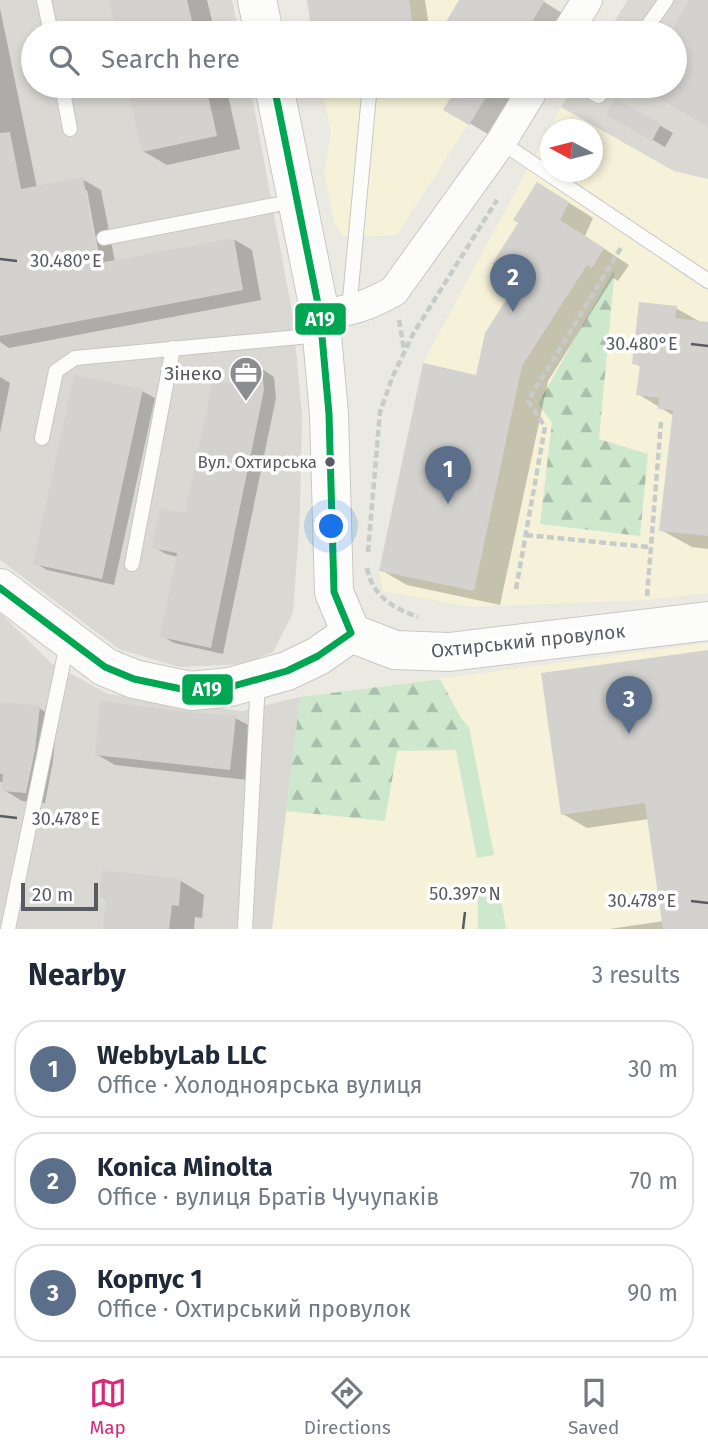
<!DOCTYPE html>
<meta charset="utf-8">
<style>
body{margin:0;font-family:"Fira Sans",sans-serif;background:#f6f6f7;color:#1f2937}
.compass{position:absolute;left:540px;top:119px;width:63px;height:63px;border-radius:50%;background:#fff;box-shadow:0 4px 10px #0003;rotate:277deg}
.scale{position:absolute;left:21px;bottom:18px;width:77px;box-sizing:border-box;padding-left:7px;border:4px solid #585b62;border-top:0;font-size:19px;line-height:24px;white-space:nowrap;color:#585b62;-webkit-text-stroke:5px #fff;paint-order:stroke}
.you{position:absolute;left:332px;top:527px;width:24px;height:24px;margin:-18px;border:5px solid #fff;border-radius:50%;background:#1a73e8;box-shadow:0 0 0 10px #1a73e833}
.badge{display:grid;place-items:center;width:46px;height:46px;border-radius:50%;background:#db2777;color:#fff;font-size:23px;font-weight:700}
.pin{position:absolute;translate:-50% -58px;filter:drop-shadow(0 2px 4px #0008)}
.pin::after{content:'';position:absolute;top:37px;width:24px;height:21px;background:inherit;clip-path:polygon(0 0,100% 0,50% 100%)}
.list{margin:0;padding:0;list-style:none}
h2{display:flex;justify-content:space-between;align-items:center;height:91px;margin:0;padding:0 28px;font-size:30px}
h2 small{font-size:23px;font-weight:400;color:#747a83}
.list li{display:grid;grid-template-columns:46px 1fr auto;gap:21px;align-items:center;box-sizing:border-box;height:98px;margin:0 14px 14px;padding:0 14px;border:2px solid #e0e1e3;border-radius:28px}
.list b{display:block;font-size:26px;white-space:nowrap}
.list p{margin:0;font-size:23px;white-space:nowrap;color:#747a83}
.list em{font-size:23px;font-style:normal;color:#747a83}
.icon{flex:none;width:38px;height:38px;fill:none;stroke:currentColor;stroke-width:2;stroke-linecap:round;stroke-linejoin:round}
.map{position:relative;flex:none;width:708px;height:929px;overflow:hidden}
.search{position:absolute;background:#fff;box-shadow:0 4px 10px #0003;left:21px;right:21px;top:21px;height:77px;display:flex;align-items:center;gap:18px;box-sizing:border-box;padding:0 24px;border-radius:38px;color:#747a83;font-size:26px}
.sheet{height:427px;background:#fff}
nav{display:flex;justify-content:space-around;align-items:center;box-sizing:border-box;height:98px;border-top:2px solid #e0e1e3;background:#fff;font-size:19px;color:#747a83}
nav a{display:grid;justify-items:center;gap:4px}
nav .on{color:#db2777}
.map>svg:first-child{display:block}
</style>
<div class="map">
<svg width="708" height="929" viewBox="0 0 708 929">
<defs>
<pattern id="forest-firs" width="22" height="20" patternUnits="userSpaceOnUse" patternTransform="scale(1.75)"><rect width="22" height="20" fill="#cee8ce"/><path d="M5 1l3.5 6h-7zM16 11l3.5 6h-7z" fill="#aabfab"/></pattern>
</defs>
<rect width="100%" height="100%" fill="#eae9e2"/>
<g fill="#f6f2d9" fill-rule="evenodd">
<path d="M307 0H545L525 33H312Z"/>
<path d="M322 86H493L397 235 356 237 343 236 334 222 324 173 331 133Z"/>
<path d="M561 107 674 171 708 179V593L647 600 471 607 383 591 379 571 423 363ZM550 130H592V172H550Z"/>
<path d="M708 643V929H272L300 697Z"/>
</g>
<g fill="#d9d8d2">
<path d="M0 0H232L239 33H33V86H250L293 317 302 416 300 515 293 613 273 652 244 664 179 667 119 649 0 560Z"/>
<path d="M628 0H708V179L674 171 561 107 574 86H675V33H607Z"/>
<path d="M0 613 51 663 108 694 242 711 300 697 272 929H0Z"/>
</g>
<g fill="#cee8ce">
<path d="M469 727 494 855 477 858 452 731Z"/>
<path d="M499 885 506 929H478L477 888Z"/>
</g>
<g fill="url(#forest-firs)">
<path d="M615 268 599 439 648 454 640 536 540 524 552 423 538 404Z"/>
<path d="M440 679 461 718 469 727 452 731 456 750 397 751 385 821 286 811 300 697Z"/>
</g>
<g fill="#0003" fill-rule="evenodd">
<path d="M111 0H207L215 33H118Z"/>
<path d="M309 0H425L430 33H314Z"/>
<path d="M462 0H541L562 13 549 33H457L446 26Z"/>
<path d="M0 8 37 188 82 179 101 190 115 262 233 239 252 250 261 300 9 348 0 342ZM83 190H87L102 272H99Z"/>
<path d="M129 86H226L240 149 167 165 143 151Z"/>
<path d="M460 86H517L488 134 445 109Z"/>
<path d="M616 101 673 133 665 147 608 114Z"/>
<path d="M563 199 593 218 585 236 629 265 618 281 613 278 548 381 500 605 407 585 381 570 478 377 521 281Z"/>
<path d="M676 308 702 323H708V549L692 547 661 530 674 416 638 394 641 367 634 363Z"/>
<path d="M262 369 274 377 276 398 223 654 174 643 162 636 178 557 166 554 154 547 187 516 233 386Z"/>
<path d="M0 377 10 383 0 433Z"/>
<path d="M142 391 155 398 114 585 47 570 35 563Z"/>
<path d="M708 652V929H609L664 921 649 819 587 828 563 814Z"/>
<path d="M0 704 39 708 57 719 53 761 45 803 22 801 4 790V782H0Z"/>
<path d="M235 718 254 728 248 780 115 765 96 754Z"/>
<path d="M181 881 204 895 202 918 195 917 194 929H105L108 900 101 896Z"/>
</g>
<g fill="#d3d2ce">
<path d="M109 0H187L195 33H116Z"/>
<path d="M307 0H409L414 33H312Z"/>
<path d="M459 0H545L525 33H454L443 27Z"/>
<path d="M689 0H708V127L659 98 667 86H675V25Z"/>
<path d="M127 86H206L217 136 142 152Z"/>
<path d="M458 86H493L469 125 443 110Z"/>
<path d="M615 98 661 124 652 141 606 115Z"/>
<path d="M10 132 21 189 83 177 99 263 234 238 243 290 0 336V133Z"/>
<path d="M537 182 569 202 560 220 604 248 592 268 587 265 522 366 474 591 379 571 423 363 476 375 485 333 518 281 492 264 518 223 513 220Z"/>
<path d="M639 302 677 306 675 318 708 322V536L659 531 673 410 658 409 659 398 636 395 640 365 632 364Z"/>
<path d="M236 362 262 368 264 390 211 648 160 637 177 553 152 548 160 508 185 513 213 380 232 384Z"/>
<path d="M74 375 143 389 102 579 33 564Z"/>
<path d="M708 650V929H663L645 803 561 815 541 673Z"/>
<path d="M100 701 187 712 236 716 230 770 95 755Z"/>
<path d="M0 702 40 706 35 750 26 793 2 791 3 774H0Z"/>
<path d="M102 870 181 879 179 906 172 905 169 929H103L106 898 99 897Z"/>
</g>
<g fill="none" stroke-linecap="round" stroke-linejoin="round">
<defs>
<g id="lane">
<path d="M44 0 51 33"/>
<path d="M643 33 666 0"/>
<path d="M62 86 70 129"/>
<path d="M580 86 599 96 607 86"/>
<path d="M501 142 708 281"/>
<path d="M104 238 295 201"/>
<path d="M349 310 369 95"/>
<path d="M42 438 56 371 75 358 321 335"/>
<path d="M132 564 173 348"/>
<path d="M8 929 67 644"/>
<path d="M245 929 258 681"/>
</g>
<g id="street">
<path d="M567 33 587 0"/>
<path d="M320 314C349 312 370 305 394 291L501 142 535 86"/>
</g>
<g id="secondary">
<path d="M257 0 264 33"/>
<path d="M274 86 320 314 329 414 334 592 351 633"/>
<path d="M0 588 105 667 134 679 191 691 230 687 287 671 318 656 351 633"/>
<path d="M351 633 395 650 449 652 708 621"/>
</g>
</defs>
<use href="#lane" stroke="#c7c8c6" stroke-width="16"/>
<use href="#street" stroke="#c7c8c6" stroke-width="32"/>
<use href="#secondary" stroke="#c9c8c8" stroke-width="40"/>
<g stroke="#c5ccc9" stroke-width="4.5" stroke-dasharray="7 3.5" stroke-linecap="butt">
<path d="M399 320 404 349"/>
<path d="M526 535 648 547"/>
<path d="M368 552 380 412 392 378 413 334 497 200"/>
<path d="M367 568C372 595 392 608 418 617"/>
<path d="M516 589 545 427 528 401 622 246"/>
<path d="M647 596 661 422"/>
</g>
<use href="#lane" stroke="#fcfcfb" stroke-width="14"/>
<use href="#street" stroke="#fcfcfb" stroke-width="30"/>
<use href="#secondary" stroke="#fcfcfb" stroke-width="38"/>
<defs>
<path id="bus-1" d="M0 588 105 667 134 679 191 691 230 687 287 671 318 656 351 633 334 592 329 414 320 314 274 86"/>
</defs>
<use href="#bus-1" stroke="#fff" stroke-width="12"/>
<use href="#bus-1" stroke="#00a651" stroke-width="7"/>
</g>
<path fill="none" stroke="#585b62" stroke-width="2.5" d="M0 259 17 261M691 344 708 346M0 816 17 818M691 901 708 903M463 929 465 912"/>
<defs>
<symbol id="office-pin" viewBox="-11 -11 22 30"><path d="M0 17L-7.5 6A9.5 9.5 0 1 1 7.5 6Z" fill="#8b8d8f" stroke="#fff"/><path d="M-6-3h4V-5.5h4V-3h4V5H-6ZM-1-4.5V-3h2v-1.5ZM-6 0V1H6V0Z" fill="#fff"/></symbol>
</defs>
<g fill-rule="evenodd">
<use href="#office-pin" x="227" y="354" width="38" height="52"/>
</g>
<circle fill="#585b62" stroke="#fff" stroke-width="2.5" cx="330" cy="462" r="6"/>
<g text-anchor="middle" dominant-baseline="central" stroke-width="7" stroke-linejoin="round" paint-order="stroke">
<g font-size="17" fill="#585b62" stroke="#fff" text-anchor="end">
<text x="317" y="462">Вул. Охтирська</text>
</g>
<g font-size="19" fill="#585b62" stroke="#fff" text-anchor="end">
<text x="222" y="373">Зінеко</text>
</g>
<g font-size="19" fill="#585b62" stroke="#fff">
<text transform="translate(528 641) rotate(-6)">Охтирський провулок</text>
</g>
</g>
<g font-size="18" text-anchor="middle" fill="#585b62" stroke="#fff" stroke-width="7" stroke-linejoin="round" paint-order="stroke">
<text x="66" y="267">30.480°E</text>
<text x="642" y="350">30.480°E</text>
<text x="66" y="825">30.478°E</text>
<text x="465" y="900">50.397°N</text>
<text x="642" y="907">30.478°E</text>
</g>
<g stroke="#fff" stroke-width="2.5">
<rect x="294" y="302" width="53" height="34" rx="7" fill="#00a651"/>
<rect x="181" y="673" width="53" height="33" rx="7" fill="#00a651"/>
</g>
<g font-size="19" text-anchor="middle" font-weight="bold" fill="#fff">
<text x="320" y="326">А19</text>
<text x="207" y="696">А19</text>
</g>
</svg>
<svg class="compass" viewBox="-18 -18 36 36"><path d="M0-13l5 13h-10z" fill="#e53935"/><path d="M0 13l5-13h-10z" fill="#747a83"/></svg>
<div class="scale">20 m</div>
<div class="you"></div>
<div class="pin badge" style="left:448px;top:504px;background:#5c6f8a">1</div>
<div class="pin badge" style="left:513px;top:312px;background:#5c6f8a">2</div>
<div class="pin badge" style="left:629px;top:734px;background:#5c6f8a">3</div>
<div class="search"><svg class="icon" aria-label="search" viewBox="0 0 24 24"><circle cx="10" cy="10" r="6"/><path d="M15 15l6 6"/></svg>Search here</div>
</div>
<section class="sheet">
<h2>Nearby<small>3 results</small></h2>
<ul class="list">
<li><span class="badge" style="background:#5c6f8a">1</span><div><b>WebbyLab LLC</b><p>Office · Холодноярська вулиця</p></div><em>30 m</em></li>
<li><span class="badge" style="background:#5c6f8a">2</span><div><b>Konica Minolta</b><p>Office · вулиця Братів Чучупаків</p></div><em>70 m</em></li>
<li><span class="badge" style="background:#5c6f8a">3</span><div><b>Корпус 1</b><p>Office · Охтирський провулок</p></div><em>90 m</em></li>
</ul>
</section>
<nav>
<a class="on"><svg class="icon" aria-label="map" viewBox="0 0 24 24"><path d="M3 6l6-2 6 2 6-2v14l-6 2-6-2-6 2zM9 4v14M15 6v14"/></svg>Map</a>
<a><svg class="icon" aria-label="directions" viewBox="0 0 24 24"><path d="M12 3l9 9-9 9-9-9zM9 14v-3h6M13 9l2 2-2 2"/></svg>Directions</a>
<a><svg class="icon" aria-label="saved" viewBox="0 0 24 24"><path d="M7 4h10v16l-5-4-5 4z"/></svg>Saved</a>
</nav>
